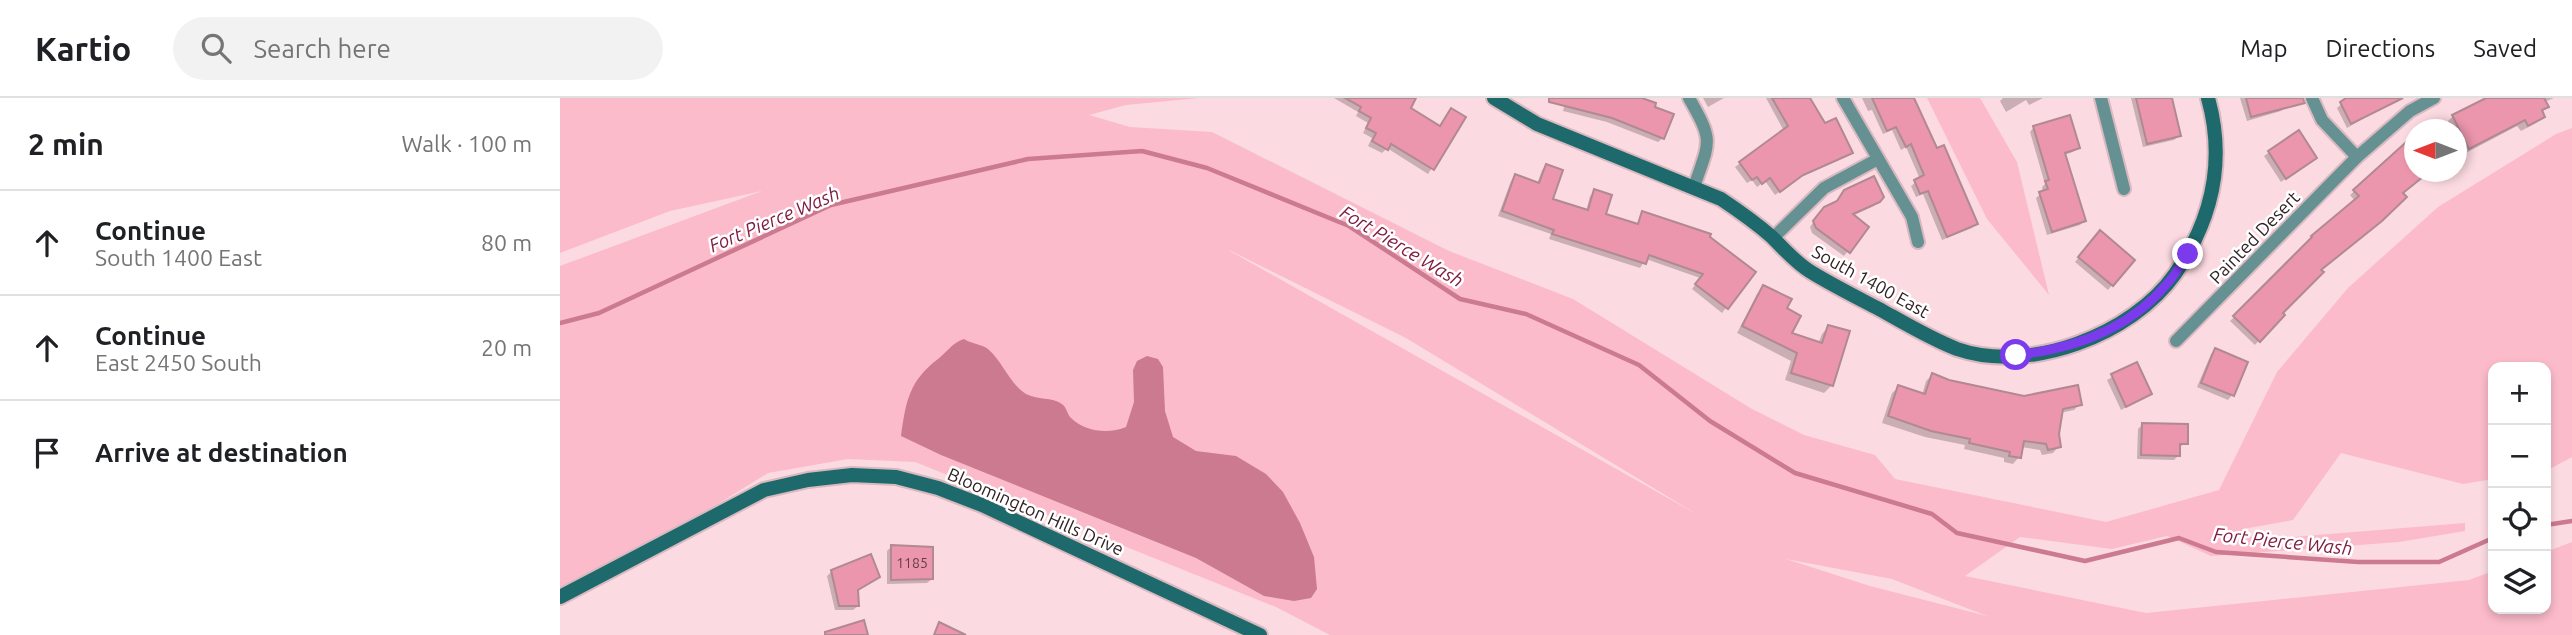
<!DOCTYPE html>
<meta charset="utf-8">
<style>
body{margin:0;font-family:Ubuntu,sans-serif;background:#f2f2f2;color:#202124}
.controls{position:absolute;right:21px;bottom:21px;display:grid;overflow:hidden;border-radius:14px;box-shadow:0 4px 10px #0003}
.controls button{width:63px;height:63px;display:grid;place-items:center;padding:0;border:0;border-bottom:2px solid #e0e0e0;background:#fff;color:#202124;font:35px sans-serif}
.compass{position:absolute;left:1844px;top:21px;width:63px;height:63px;border-radius:50%;background:#fff;box-shadow:0 4px 10px #0003;rotate:270deg}
.stop{position:absolute;width:21px;height:21px;margin:-16px;border:5px solid #7c3aed;border-radius:50%;background:#fff}
.stop.end{background:#7c3aed;border-color:#fff;box-shadow:0 2px 7px #0008}
.list{margin:0;padding:0;list-style:none}
h2{display:flex;justify-content:space-between;align-items:center;height:91px;margin:0;padding:0 28px;font-size:30px}
h2 small{font-size:23px;font-weight:400;color:#757577}
.list li{display:grid;grid-template-columns:46px 1fr auto;gap:21px;align-items:center;box-sizing:border-box;height:105px;padding:0 28px;border-top:2px solid #e0e0e0}
.list b{display:block;font-size:26px;white-space:nowrap}
.list p{margin:0;font-size:23px;white-space:nowrap;color:#757577}
.list em{font-size:23px;font-style:normal;color:#757577}
.icon{flex:none;width:38px;height:38px;fill:none;stroke:currentColor;stroke-width:2;stroke-linecap:round;stroke-linejoin:round}
.map{position:relative;flex:none;width:2012px;height:537px;overflow:hidden}
header{display:flex;align-items:center;gap:42px;box-sizing:border-box;height:98px;padding:0 35px;background:#fff;border-bottom:2px solid #e0e0e0}
header strong{font-size:33px}
nav{display:flex;gap:38px;margin-inline-start:auto;font-size:24px}
.search{width:490px;height:63px;background:#f2f2f2;display:flex;align-items:center;gap:18px;box-sizing:border-box;padding:0 24px;border-radius:38px;color:#757577;font-size:26px}
main{display:flex}
aside{flex:1;background:#fff}
.map>svg:first-child{display:block}
</style>
<header>
<strong>Kartio</strong>
<div class="search"><svg class="icon" aria-label="search" viewBox="0 0 24 24"><circle cx="10" cy="10" r="6"/><path d="M15 15l6 6"/></svg>Search here</div>
<nav><a>Map</a><a>Directions</a><a>Saved</a></nav>
</header>
<main>
<aside>
<h2>2 min<small>Walk · 100 m</small></h2>
<ul class="list">
<li><svg class="icon" aria-label="ahead" viewBox="0 0 24 24"><path d="M12 20V5M6 11l6-6 6 6"/></svg><div><b>Continue</b><p>South 1400 East</p></div><em>80 m</em></li>
<li><svg class="icon" aria-label="ahead" viewBox="0 0 24 24"><path d="M12 20V5M6 11l6-6 6 6"/></svg><div><b>Continue</b><p>East 2450 South</p></div><em>20 m</em></li>
<li><svg class="icon" aria-label="arrive" viewBox="0 0 24 24"><path d="M6 21V4h12l-3 4 3 4H6"/></svg><div><b>Arrive at destination</b></div></li>
</ul>
</aside>
<div class="map">
<svg width="2012" height="537" viewBox="0 0 2012 537">
<rect width="100%" height="100%" fill="#fcdae1"/>
<g fill="#fbbbcb" fill-rule="evenodd">
<path d="M0 0H639L566 7 529 17 570 29 652 34 889 153 1013 201 1192 311 1244 337 1315 357 1335 381 1546 424 1659 392 1717 274 1788 190 1878 109 1996 36 2012 30V359L1986 373V269H1933V381L1903 386 1781 355 1733 422 1683 431 1695 442 1905 425V433L1839 444 1651 458 1607 438 1552 451 1460 439 1405 478 1586 515 1909 482 1933 473V511H1986V454L2012 444V537H770L716 509 355 364 288 361 208 375 140 417 0 497V168L202 93 110 113 0 155ZM669 152 846 240 1138 417 670 153ZM1226 461 1332 481 1427 518 1310 488Z"/>
<path d="M1367 0H1420L1457 64 1489 197 1427 121Z"/>
</g>
<path fill="#cb7a90" d="M404 241C412 246 421 246 428 251 443 264 449 285 466 296 477 302 492 299 502 306 507 310 507 316 511 320 525 334 549 336 566 329L574 304 573 272 577 263 587 258 598 261 603 269 605 313 613 339 636 353 676 358 706 376 723 394 740 425 754 459 757 491 751 500 734 503 704 498 636 460 381 357 341 338C346 303 349 283 378 261 387 254 393 244 404 241Z"/>
<g fill="#0003">
<path d="M774 0H854L848 10 879 29 891 12 904 20 868 76 827 50 822 55 808 48 812 40 803 35 808 25 796 18 798 14Z"/>
<path d="M1006 0H1077L1103 40 1098 44 1047 24 1003 13Z"/>
<path d="M1143 0H1164L1148 9Z"/>
<path d="M1206 0H1248L1264 28 1291 54 1286 59 1237 81 1215 97 1205 83 1197 89 1192 82 1187 85 1175 69 1224 33Z"/>
<path d="M1302 0H1350L1416 125 1412 130 1382 142 1363 96 1356 99 1351 88 1360 81 1346 49 1341 52 1332 32 1323 36 1312 12 1308 13Z"/>
<path d="M1443 0H1483L1469 7 1466 2 1446 14 1440 3Z"/>
<path d="M1571 0H1610L1619 38 1614 42 1583 49Z"/>
<path d="M1680 0H1724L1726 9 1721 13 1687 23Z"/>
<path d="M1789 0H1824L1828 6 1787 30 1777 10Z"/>
<path d="M1930 0H1994L1984 4 1986 8 1981 14 1983 18 1976 25 1961 33 1957 28 1902 57 1896 46V32H1889L1886 25 1893 18Z"/>
<path d="M1474 29 1518 50 1513 54 1504 57 1524 123 1520 127 1487 137 1476 100 1483 94 1482 89 1485 86 1470 34Z"/>
<path d="M1738 34 1755 60 1721 84 1704 58Z"/>
<path d="M1854 39V74H1867L1759 173 1695 247 1670 223 1795 103 1790 97Z"/>
<path d="M986 68 990 102 1026 113 1030 98 1035 93 1044 117 1076 127 1083 115 1148 140 1194 174 1162 215 1132 191 1140 180 1086 161 1080 170 989 141 991 136 938 118 951 83 955 78 977 86 982 72Z"/>
<path d="M1280 99 1319 102 1314 108 1292 118 1306 129 1284 158 1252 135 1250 129 1260 115 1275 105Z"/>
<path d="M1536 139 1573 162 1548 192 1515 164Z"/>
<path d="M1204 189 1224 211 1229 236 1258 246 1262 236 1269 228 1288 235 1271 288 1264 295 1225 282 1231 263 1177 235 1197 196Z"/>
<path d="M1655 252 1686 265 1672 297 1668 302 1637 289 1651 256Z"/>
<path d="M1576 266 1590 296 1561 312 1547 282Z"/>
<path d="M1372 277 1388 284 1464 300 1520 306 1514 312 1500 315 1497 336 1499 348 1493 355 1482 357 1480 352 1461 349 1459 359 1453 366 1444 364V360L1404 351 1405 347 1365 339 1322 325 1332 295 1339 289 1362 297 1366 283Z"/>
<path d="M1582 327 1626 345 1618 350V358L1614 362 1577 361 1578 331Z"/>
<path d="M331 449 372 481 367 485 327 486V453Z"/>
<path d="M272 473 318 479 296 493 298 508 293 512H275L267 478Z"/>
</g>
<g fill="none" stroke-linecap="round" stroke-linejoin="round">
<g stroke="#cb7a90" stroke-width="4.5">
<path d="M0 225 39 215 271 107 468 61 582 53 647 70 789 128 900 201 966 216 1079 267 1150 323 1235 375 1372 416 1397 435 1525 463 1619 440 1656 454 1798 464H1879L1933 440"/>
<path d="M1986 427 2012 423"/>
</g>
</g>
<g fill="#eb96ac" stroke="#b08992" stroke-width="2">
<path d="M785 0H856L851 10 880 28 891 10 906 19 874 72 831 46 828 52 812 43 816 35 806 30 811 20 799 13 801 9Z"/>
<path d="M989 0H1082L1096 5 1095 9 1114 16 1104 41 1052 20 989 4Z"/>
<path d="M1212 0H1250L1265 25 1276 20 1293 55 1243 77 1220 94 1210 80 1202 86 1197 79 1192 82 1179 64 1228 28Z"/>
<path d="M1312 0H1354L1377 50 1384 47 1418 126 1387 139 1368 93 1360 96 1354 82 1364 77 1351 46 1346 49 1336 29 1327 33Z"/>
<path d="M1576 0H1612L1621 38 1587 46Z"/>
<path d="M1686 0H1743L1745 5 1691 19Z"/>
<path d="M1786 0H1843L1791 26 1780 4Z"/>
<path d="M1926 0H1984L1989 9 1982 12 1985 19 1968 28 1965 22 1909 51 1892 17Z"/>
<path d="M1510 17 1520 50 1505 55 1526 123 1492 134 1479 94 1488 91 1485 83 1489 82 1473 28Z"/>
<path d="M1739 32 1757 60 1726 81 1708 53Z"/>
<path d="M1854 37V74H1869L1843 95 1847 99 1822 123 1761 172 1764 174 1723 215 1725 217 1700 244 1673 218 1752 139 1751 138 1799 98 1793 92Z"/>
<path d="M986 66 1003 72 993 101 1028 112 1034 91 1052 97 1046 116 1078 126 1082 113 1151 136 1150 139 1196 174 1168 211 1135 186 1143 176 1089 157 1086 166 992 136 994 132 942 113 955 76 979 85Z"/>
<path d="M1314 78 1324 99 1320 104 1293 116 1309 129 1290 155 1256 130 1253 123 1264 109 1277 103 1284 92Z"/>
<path d="M1540 132 1575 162 1553 188 1518 159Z"/>
<path d="M1203 187 1232 201 1227 210 1241 218 1232 235 1262 245 1268 227 1290 233 1273 288 1231 275 1237 255 1182 228Z"/>
<path d="M1655 250 1688 264 1674 298 1641 285Z"/>
<path d="M1577 264 1592 296 1566 309 1551 276Z"/>
<path d="M1372 275 1389 282 1464 298 1518 287 1522 307 1503 311 1499 336 1501 349 1488 352 1486 346 1464 343 1461 360 1449 358 1450 354 1409 345 1410 341 1371 333 1328 318 1338 287 1365 296Z"/>
<path d="M1582 325 1628 326V346H1620V358L1581 357Z"/>
<path d="M331 447 373 449V481L331 482Z"/>
<path d="M311 456 320 479 298 492 299 508H279L271 472Z"/>
<path d="M304 522 308 537H265V534Z"/>
<path d="M379 524 406 537H374Z"/>
</g>
<g fill="none" stroke-linecap="round" stroke-linejoin="round">
<defs>
<g id="street">
<path d="M1129 0C1154 44 1150 42 1134 89"/>
<path d="M1283 0 1352 119 1358 144"/>
<path d="M1541 0 1564 91"/>
<path d="M1752 0 1762 22 1797 59"/>
<path d="M1213 140 1264 90 1318 61"/>
<path d="M1616 243 1797 59 1850 13 1874 0"/>
</g>
<g id="secondary">
<path d="M934 0 977 26 1161 101C1179 113 1196 125 1212 139 1225 152 1236 165 1251 174 1274 188 1298 200 1321 212 1346 226 1371 241 1397 251 1469 276 1572 237 1615 176 1652 122 1666 64 1648 0"/>
<path d="M0 499 204 392 248 382 292 377 336 379 378 390 422 407 700 537"/>
</g>
</defs>
<use href="#street" stroke="#d8b9bf" stroke-width="16"/>
<use href="#secondary" stroke="#d8b9bf" stroke-width="18"/>
<use href="#street" stroke="#669192" stroke-width="12"/>
<use href="#secondary" stroke="#1d696b" stroke-width="14"/>
</g>
<g fill="none" stroke-linecap="round" stroke-linejoin="round">
<path stroke="#7c3aed" stroke-width="9" d="M1456 257C1513 251 1568 232 1606 187 1615 178 1621 166 1628 156"/>
</g>
<g text-anchor="middle" dominant-baseline="central" stroke-width="5" stroke-linejoin="round" paint-order="stroke">
<g font-size="14" fill="#603f48">
<text x="352" y="465">1185</text>
</g>
<g font-size="18" fill="#322226" stroke="#fff">
<text transform="translate(1694 139) rotate(-46)">Painted Desert</text>
<text transform="translate(1311 183) rotate(29)">South 1400 East</text>
<text transform="translate(476 413) rotate(24)">Bloomington Hills Drive</text>
</g>
<g font-size="19" font-style="italic" fill="#801e42" stroke="#fff">
<text transform="translate(214 121) rotate(-23)">Fort Pierce Wash</text>
<text transform="translate(842 148) rotate(31)">Fort Pierce Wash</text>
<text transform="translate(1723 443) rotate(6)">Fort Pierce Wash</text>
</g>
</g>
</svg>
<div class="controls">
<button>+</button>
<button>−</button>
<button><svg class="icon" aria-label="locate" viewBox="0 0 24 24"><circle cx="12" cy="12" r="6"/><path d="M12 2v4M12 18v4M2 12h4M18 12h4"/></svg></button>
<button><svg class="icon" aria-label="layers" viewBox="0 0 24 24"><path d="M12 4l9 5-9 5-9-5zM3 14l9 5 9-5"/></svg></button>
</div>
<svg class="compass" viewBox="-18 -18 36 36"><path d="M0-13l5 13h-10z" fill="#e53935"/><path d="M0 13l5-13h-10z" fill="#757577"/></svg>
<div class="stop" style="left:1456px;top:257px"></div>
<div class="stop end" style="left:1628px;top:156px"></div>
</div>
</main>
